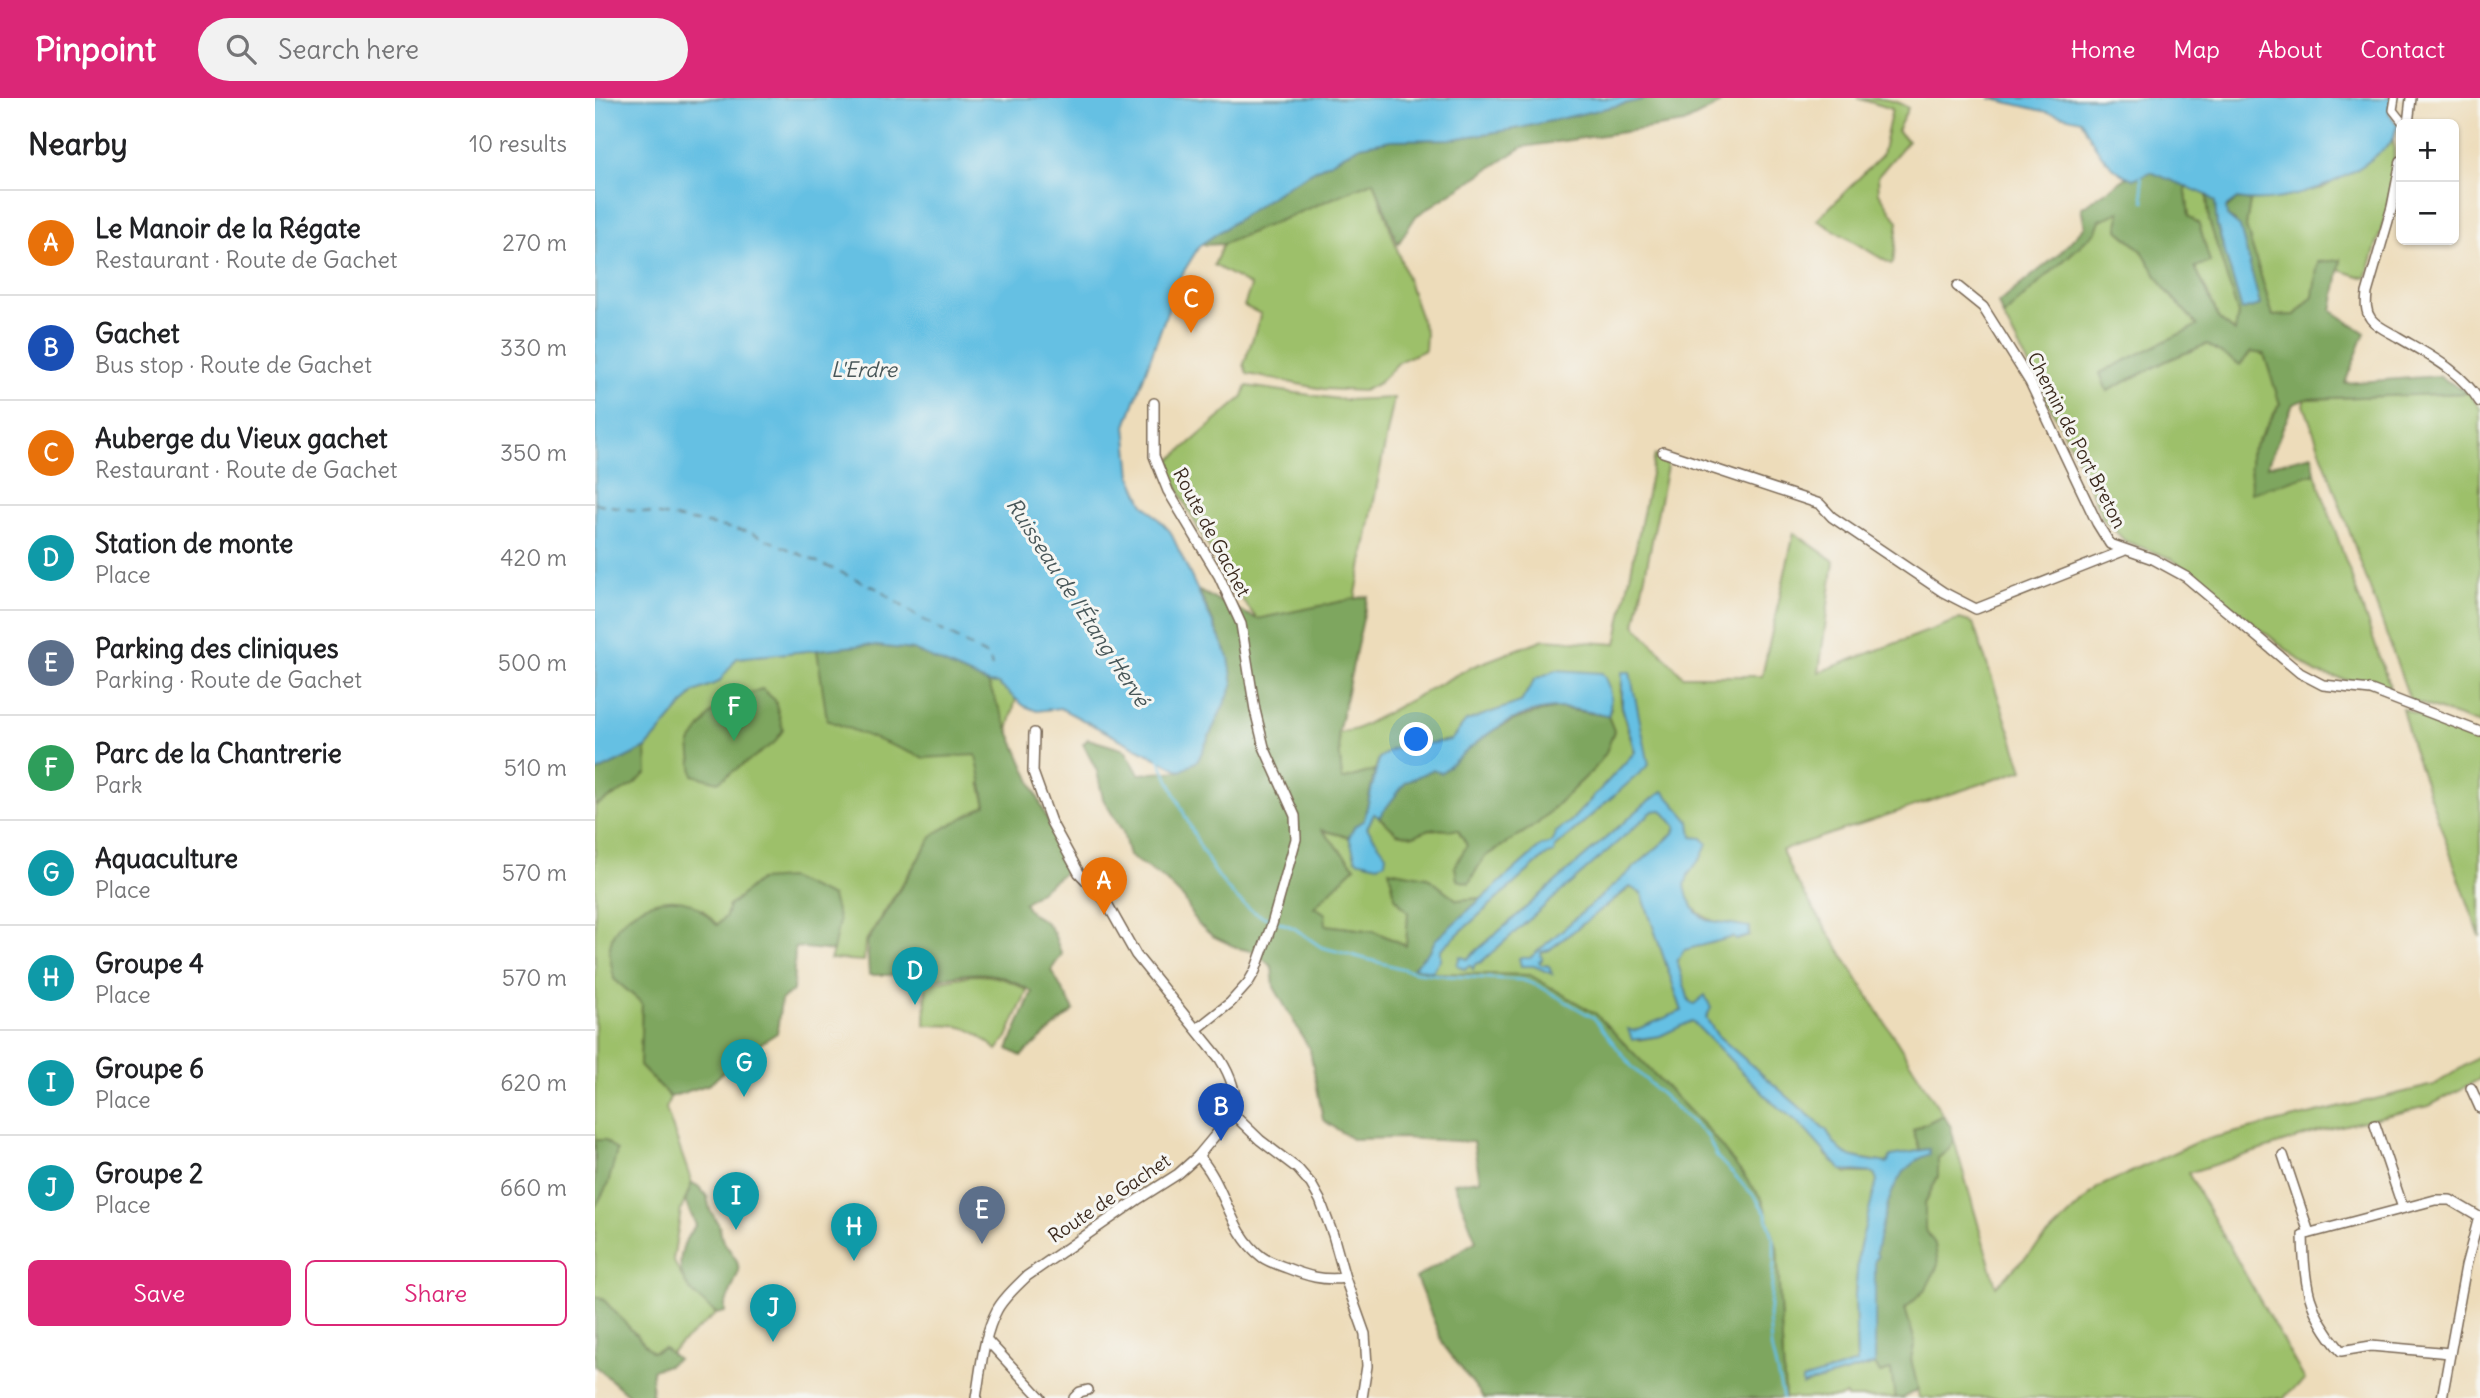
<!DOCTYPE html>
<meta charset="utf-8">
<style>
body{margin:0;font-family:Delius,sans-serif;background:#f2f2f2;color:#202124}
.controls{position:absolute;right:21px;top:21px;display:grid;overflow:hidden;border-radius:10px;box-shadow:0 2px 5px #0004}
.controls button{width:63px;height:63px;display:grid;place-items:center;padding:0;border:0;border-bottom:2px solid #e0e0e0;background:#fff;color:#202124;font:35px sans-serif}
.you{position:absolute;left:822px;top:642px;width:24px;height:24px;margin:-18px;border:5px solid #fff;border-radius:50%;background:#1a73e8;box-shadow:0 0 0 10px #1a73e833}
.badge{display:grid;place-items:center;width:46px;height:46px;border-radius:50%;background:#db2777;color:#fff;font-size:23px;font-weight:700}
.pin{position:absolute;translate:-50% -58px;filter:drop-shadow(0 2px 4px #0008)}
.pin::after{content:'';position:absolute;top:37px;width:24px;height:21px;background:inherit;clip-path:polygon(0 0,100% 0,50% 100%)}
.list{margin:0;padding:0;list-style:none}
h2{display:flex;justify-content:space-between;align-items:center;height:91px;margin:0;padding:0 28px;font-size:30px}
h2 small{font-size:23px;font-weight:400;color:#757577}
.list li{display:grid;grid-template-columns:46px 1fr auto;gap:21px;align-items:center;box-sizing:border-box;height:105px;padding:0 28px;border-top:2px solid #e0e0e0}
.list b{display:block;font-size:26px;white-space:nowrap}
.list p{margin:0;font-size:23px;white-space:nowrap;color:#757577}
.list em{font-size:23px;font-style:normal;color:#757577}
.actions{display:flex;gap:14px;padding:21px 28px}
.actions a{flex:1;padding:16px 0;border:2px solid #db2777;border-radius:10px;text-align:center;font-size:24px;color:#db2777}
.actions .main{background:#db2777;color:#fff}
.icon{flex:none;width:38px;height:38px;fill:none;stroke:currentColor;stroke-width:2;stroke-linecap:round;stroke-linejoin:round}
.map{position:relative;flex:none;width:1885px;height:1300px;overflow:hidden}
header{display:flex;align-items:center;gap:42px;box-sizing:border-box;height:98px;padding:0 35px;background:#db2777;color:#fff}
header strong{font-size:33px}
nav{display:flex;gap:38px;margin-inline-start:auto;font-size:24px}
.search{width:490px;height:63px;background:#f2f2f2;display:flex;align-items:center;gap:18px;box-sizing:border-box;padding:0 24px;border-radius:38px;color:#757577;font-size:26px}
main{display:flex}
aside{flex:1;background:#fff}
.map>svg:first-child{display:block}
</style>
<header>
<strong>Pinpoint</strong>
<div class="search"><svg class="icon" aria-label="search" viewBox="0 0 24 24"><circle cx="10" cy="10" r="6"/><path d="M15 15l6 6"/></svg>Search here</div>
<nav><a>Home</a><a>Map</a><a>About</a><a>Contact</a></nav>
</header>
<main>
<aside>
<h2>Nearby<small>10 results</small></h2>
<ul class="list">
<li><span class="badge" style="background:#e8710a">A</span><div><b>Le Manoir de la Régate</b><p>Restaurant · Route de Gachet</p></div><em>270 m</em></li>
<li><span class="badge" style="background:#1a4fb4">B</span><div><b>Gachet</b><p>Bus stop · Route de Gachet</p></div><em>330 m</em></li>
<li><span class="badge" style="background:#e8710a">C</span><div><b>Auberge du Vieux gachet</b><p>Restaurant · Route de Gachet</p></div><em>350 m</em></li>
<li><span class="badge" style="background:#0f9aa8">D</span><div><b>Station de monte</b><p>Place</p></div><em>420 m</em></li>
<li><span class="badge" style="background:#5c6f8a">E</span><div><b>Parking des cliniques</b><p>Parking · Route de Gachet</p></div><em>500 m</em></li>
<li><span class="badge" style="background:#2e9e5b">F</span><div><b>Parc de la Chantrerie</b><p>Park</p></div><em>510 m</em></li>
<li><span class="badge" style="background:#0f9aa8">G</span><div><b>Aquaculture</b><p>Place</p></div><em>570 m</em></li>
<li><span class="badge" style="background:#0f9aa8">H</span><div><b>Groupe 4</b><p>Place</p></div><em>570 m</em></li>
<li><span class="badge" style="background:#0f9aa8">I</span><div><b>Groupe 6</b><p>Place</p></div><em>620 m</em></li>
<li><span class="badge" style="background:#0f9aa8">J</span><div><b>Groupe 2</b><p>Place</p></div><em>660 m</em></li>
</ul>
<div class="actions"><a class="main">Save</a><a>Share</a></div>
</aside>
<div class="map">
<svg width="1885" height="1300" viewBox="0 0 1885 1300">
<rect width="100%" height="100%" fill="#f6f6f2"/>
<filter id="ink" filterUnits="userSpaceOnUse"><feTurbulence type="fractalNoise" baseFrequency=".0143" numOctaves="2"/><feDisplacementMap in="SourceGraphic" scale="14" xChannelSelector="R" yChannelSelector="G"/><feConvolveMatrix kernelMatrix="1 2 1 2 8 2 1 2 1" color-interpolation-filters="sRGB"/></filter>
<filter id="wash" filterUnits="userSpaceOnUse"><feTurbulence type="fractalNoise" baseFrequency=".00686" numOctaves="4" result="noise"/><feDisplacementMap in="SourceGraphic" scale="28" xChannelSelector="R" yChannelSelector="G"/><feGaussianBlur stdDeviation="1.57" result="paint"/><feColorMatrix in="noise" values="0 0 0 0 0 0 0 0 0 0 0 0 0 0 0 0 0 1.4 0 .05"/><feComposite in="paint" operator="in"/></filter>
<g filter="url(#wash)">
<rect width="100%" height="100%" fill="#eddcba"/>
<g fill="#9dc06a" stroke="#6c7544" stroke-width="2">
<path d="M1262 0C1280 0 1299 0 1313 10L1302 33 1313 43 1283 78 1284 95 1303 124 1298 165 1296 166 1222 122 1287 57 1297 11Z"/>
<path d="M1798 41C1804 90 1785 134 1771 180L1744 172 1745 162 1718 198 1700 217 1678 218 1651 129 1655 103 1728 90 1794 47Z"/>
<path d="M779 83 831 236 830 252 805 263 784 285 768 293 728 291 652 276 649 266 666 216 649 208 656 188 619 167 628 146Z"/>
<path d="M1590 87 1612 97 1614 122 1643 216 1641 234 1625 222 1600 168 1615 163 1594 118Z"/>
<path d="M1525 113 1523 132 1547 153 1570 191 1603 228 1505 275 1512 293 1571 263 1612 246 1645 266 1656 254 1669 256 1685 306 1655 356 1656 394 1720 375 1796 592 1721 575 1577 461 1530 443 1508 421 1480 356 1408 218 1501 133 1505 122Z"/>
<path d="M652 288 750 302 799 300 760 501 662 521C625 475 596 419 571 366L647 300Z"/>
<path d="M1874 295 1885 310V626L1815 602 1709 307 1711 301Z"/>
<path d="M1060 357 1073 363 1040 527 1088 578H1167L1199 435 1239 463 1224 574 1365 521 1378 525 1428 672 1187 752 1198 778 1348 1017 1318 1032 1325 1052 1303 1059 1292 1065 1252 1058 1240 1048 1232 1033 1122 937 1111 920 1094 903 1082 863 1089 852 1138 839 1142 842 1154 838C1132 829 1074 813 1093 777 1099 766 1106 761 1110 749L1097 739 1068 694 1050 706 872 861H869L866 868 869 871 875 867 878 871 879 866 886 864 1058 712 1067 711 1081 729 1079 735 935 860H925L956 875 954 868 946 867 944 864 946 854 954 852 1036 789 1047 796 1087 913 1038 933 1043 942 1065 938 1097 922 1178 1005 1204 1025 1225 1046 1232 1058 1252 1075H1279L1283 1082 1264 1152 1260 1197 1262 1265 1207 1282 1208 1287 1280 1266 1285 1275 1296 1272 1300 1300H1252L1251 1297 1242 1300H1190L1182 1149 837 873 845 862V852L950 758 959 755 960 750 1053 667 1027 584C1021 605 1034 633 1040 654L976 723 961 734C959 744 957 746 947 747L887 800 862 802 832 779 800 799 813 814 812 848 779 833 730 827 718 809 760 769 726 732 754 739 761 762 790 756 772 730 779 715 802 735 819 738 834 731 863 732 873 747 860 768 889 759 942 726 1000 670 1019 633 1013 618 1016 610 940 581 926 604 871 623 856 642 798 651 784 660 780 672 747 682 743 635 762 631 874 570 949 541 1021 546Z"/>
<path d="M249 549 318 552 393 585 403 586 421 600 395 708 385 684 391 708 339 736 270 844 269 863 235 861 238 853 134 808 131 818 122 827 107 811 19 881 47 905 45 968 75 999 71 1011 97 1085 86 1112 78 1162 92 1188 121 1216 61 1266 0 1201V675L51 650 99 594 124 583 142 560Z"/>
<path d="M1807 610 1852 629 1885 640V839L1817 648Z"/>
<path d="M378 877C399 877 415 881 432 893L412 939 402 952C370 925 371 928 330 927L331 886Z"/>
<path d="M1885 958V981L1834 1008 1729 1032 1593 1075 1710 1282 1688 1300H1324L1316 1261 1320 1243 1310 1211 1331 1191 1340 1146 1330 1131V1105L1343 1078V1060L1353 1052 1359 1042 1401 1188 1503 1089 1604 1043 1839 987Z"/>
</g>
<g fill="#7ea65e" stroke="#5c683e" stroke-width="2">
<path d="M1055 0H1126L1124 7 1089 25 928 49 821 118 803 146 779 83 628 146 605 147 695 86 765 48 796 42 858 41 925 30Z"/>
<path d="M1556 74 1590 87 1594 118 1604 126 1615 164 1600 169 1625 222 1640 234 1643 216 1614 122 1612 97 1620 104 1622 128 1647 212 1665 207 1640 123 1632 118 1630 112 1642 101 1655 103 1651 129 1678 218 1700 217 1718 198 1723 164 1746 162 1737 213 1770 235 1750 285 1843 278 1874 295 1711 301 1698 306 1672 368 1717 357 1720 375 1656 395 1655 356 1685 306 1669 256 1656 254 1645 267 1612 246 1571 263 1512 293 1505 275 1603 227 1570 191 1547 153 1523 132 1525 114 1505 122 1501 133 1408 218 1403 205 1463 157 1490 128 1486 110 1531 80Z"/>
<path d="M604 493 662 521 773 498 743 635 747 682 780 672 769 722 760 728 754 739 727 732 760 769 719 809 730 815 731 827 779 833 811 848 813 814 800 799 794 772 832 779 862 802 887 800 840 842 836 851 818 870 840 875 935 877 1001 916 1114 1033 1167 1101 1182 1149 1190 1300H889L849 1248 821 1180 881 1143 859 1085 885 1082 878 1044 807 1040 757 1041 728 1022 715 952 679 889 677 869 660 854 643 850 617 838 601 824 590 802 568 780 534 758 528 734 508 701 502 673 488 646 493 641 530 652 544 676 586 673 603 662 638 587 634 560Z"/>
<path d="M271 547 318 552 393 585 474 771 429 805C436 819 442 817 451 825 461 834 461 845 467 856L456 872 479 912 426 958 413 951 437 894C400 869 378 874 337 882L332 877H274L272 844 339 736 391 707 381 657 329 660 232 622 222 552Z"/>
<path d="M167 591 180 602 188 632 179 645 123 684 98 677 95 645 123 606Z"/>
<path d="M963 610 1013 618 1019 633 1011 655 1000 670 942 726 889 759 874 785 862 782 860 768 872 747 863 732 834 731 819 738 802 735 784 719 811 684 839 671 846 675C885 639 910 619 963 610Z"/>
<path d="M51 650 52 675 38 687 2 707 0 706V675Z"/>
<path d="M194 780 237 799 244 823 238 853 200 849 198 893 186 902 182 935 146 958 115 986 75 999 45 968 47 905 19 881C18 871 13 858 15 849 18 820 54 800 81 802 98 802 111 816 122 827L131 818 134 808 164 782Z"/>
<path d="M1348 1017 1356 1029 1359 1042 1353 1052 1343 1060V1078L1330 1105V1131L1340 1146 1343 1167 1331 1191 1310 1211 1320 1244 1316 1261 1323 1291 1308 1300H1300L1296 1272 1285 1275 1280 1266V1162L1283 1159 1281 1154C1290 1117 1294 1071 1334 1055V1051L1325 1052 1318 1032Z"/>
<path d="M0 1042H10L22 1053 13 1086 0 1110Z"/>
<path d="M97 1085 103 1088 112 1098 115 1112 124 1127 127 1141 142 1163 144 1173 130 1207V1214L122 1216C112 1207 100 1199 93 1189 79 1170 86 1143 101 1127L90 1103Z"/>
<path d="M0 1198 7 1200 57 1254 69 1250 82 1261 73 1267 57 1272V1300H37L0 1268Z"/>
</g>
<g fill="#65c0e3" stroke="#507580" stroke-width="2">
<path d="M0 0H1055L925 30 858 41 796 42 765 48 695 86 605 147 584 181 531 328 536 378 548 405 575 433 634 560 638 587 603 662 586 673 465 610 442 613 429 608 403 586 393 585 318 552 271 547 142 560 124 584 99 594 51 650 0 675Z"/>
<path d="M1394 0H1797L1794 15 1803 28C1799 35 1799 42 1793 47 1758 82 1691 109 1642 101L1631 109 1632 118 1645 129 1665 207 1647 212 1622 127 1620 104 1612 97 1556 74 1538 81C1511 71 1499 47 1486 22Z"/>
<path d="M961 572 1007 575C1015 586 1018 606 1013 618 997 615 979 610 964 610 917 610 878 646 846 675L838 671 811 684 784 719 779 716 772 730 791 756 790 764 783 767 761 762 754 739 760 728 769 722 784 660 798 651 856 642 871 623 926 604 940 581Z"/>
<path d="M1027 574H1035L1054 667 960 749 959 755 950 758 845 852V862L837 873 818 870 836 851 840 842 947 747C957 746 959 744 961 734L976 723 1040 654 1027 608Z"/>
<path d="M1068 693 1095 724 1097 739 1107 740 1112 745 1107 758 1093 777 1090 788 1093 800 1101 814 1111 822 1155 829 1154 838 1141 842 1138 839 1089 852 1082 863 1094 903 1099 906 1110 897 1116 910 1111 920 1122 937 1232 1033C1247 1063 1262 1060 1292 1065L1296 1058 1334 1051 1335 1056C1294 1070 1290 1118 1281 1154L1283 1159 1280 1162V1266L1207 1287V1282L1262 1265 1260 1197 1264 1152 1282 1082 1279 1075 1246 1072 1204 1025 1178 1005 1097 923 1065 938 1037 942 1033 931 1038 933 1087 913 1047 796 1035 789 954 852 946 854 947 862 944 864 946 867 954 868 957 876 939 868H926L924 860H935L1079 735 1081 729 1067 712 1058 713 886 864 880 866 878 871 875 867 869 871 862 867 865 858 872 861 1050 706Z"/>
</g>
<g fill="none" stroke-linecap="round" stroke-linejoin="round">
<g stroke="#65c0e3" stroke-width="2.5">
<path d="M1546 78 1549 103"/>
<path d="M564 661C589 710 618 804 675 821"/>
<path d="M684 824 699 830 726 849 820 874 853 878 927 882 944 888 999 920 1038 970 1113 1039 1122 1059 1161 1100 1171 1116 1179 1142V1165L1174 1218 1176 1249 1188 1300"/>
</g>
<path stroke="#485759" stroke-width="2" stroke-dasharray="9 7" stroke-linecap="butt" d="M0 405 155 434 283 491 320 517 394 559 397 569"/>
</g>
</g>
<g filter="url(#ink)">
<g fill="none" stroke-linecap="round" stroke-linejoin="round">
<defs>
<path id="pedestrian" d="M1800 0 1798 12 1809 26"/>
<g id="minor">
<path d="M1813 26 1816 0"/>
<path d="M1806 63 1797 109 1772 195C1771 204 1770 213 1776 221 1782 229 1795 234 1803 239 1835 258 1865 272 1885 304"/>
<path d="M1362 188 1388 209 1435 284 1502 425 1515 446 1558 461 1591 479 1705 575 1728 587 1776 592 1885 634"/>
<path d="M559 305V358L573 393 624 478 646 526 660 612 669 649 700 718 701 741 677 826 660 873 653 885 635 905 602 931"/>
<path d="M1068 354 1225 406 1237 419 1348 494 1381 511 1528 453"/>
<path d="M1876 990 1885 1010"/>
<path d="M638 1016 665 1042 703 1071 716 1086 725 1102 738 1137 750 1180 770 1236 772 1268 767 1300"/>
<path d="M1780 1027 1808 1110"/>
<path d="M1688 1057 1714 1135"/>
<path d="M603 1058C631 1087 633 1133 667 1159 674 1164 684 1167 692 1170 712 1178 728 1183 750 1180"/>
<path d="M391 1241 446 1300"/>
<path d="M1855 1255 1776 1248 1746 1253C1713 1215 1709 1187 1708 1137L1840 1102H1855L1884 1119"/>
<path d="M381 1300C386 1271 388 1238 402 1212 409 1199 422 1188 432 1178L542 1102 583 1076 603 1058 638 1016C645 999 634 975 625 961L541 857 510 802 484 775 456 724 438 674 439 635"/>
<path d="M479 1300 485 1294 493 1292"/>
<path d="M1847 1300 1871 1168 1884 1119"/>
</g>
</defs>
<use href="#pedestrian" stroke="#796855" stroke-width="10"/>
<use href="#minor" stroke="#796855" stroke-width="12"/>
<use href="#pedestrian" stroke="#fff" stroke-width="7"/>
<use href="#minor" stroke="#fff" stroke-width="9"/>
</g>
</g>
<g text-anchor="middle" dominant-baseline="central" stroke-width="6" stroke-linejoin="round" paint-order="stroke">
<g font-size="19" fill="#3b2a1e" stroke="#f6f6f2">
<text transform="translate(1482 342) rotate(63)">Chemin de Port Breton</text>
<text transform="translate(617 434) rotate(62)">Route de Gachet</text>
<text transform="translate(514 1100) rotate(-34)">Route de Gachet</text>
</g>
<g font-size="21" font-style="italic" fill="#485759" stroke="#f6f6f2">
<text x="269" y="271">L'Erdre</text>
<text transform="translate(483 504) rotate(57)">Ruisseau de l'Étang Hervé</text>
</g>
</g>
</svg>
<div class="controls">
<button>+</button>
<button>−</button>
</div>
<div class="you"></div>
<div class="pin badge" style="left:509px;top:817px;background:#e8710a">A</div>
<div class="pin badge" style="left:626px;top:1043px;background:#1a4fb4">B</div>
<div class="pin badge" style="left:596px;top:235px;background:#e8710a">C</div>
<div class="pin badge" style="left:320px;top:907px;background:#0f9aa8">D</div>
<div class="pin badge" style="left:387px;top:1146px;background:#5c6f8a">E</div>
<div class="pin badge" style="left:139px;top:643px;background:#2e9e5b">F</div>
<div class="pin badge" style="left:149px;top:999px;background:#0f9aa8">G</div>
<div class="pin badge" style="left:259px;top:1163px;background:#0f9aa8">H</div>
<div class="pin badge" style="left:141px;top:1132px;background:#0f9aa8">I</div>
<div class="pin badge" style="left:178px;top:1244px;background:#0f9aa8">J</div>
</div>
</main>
